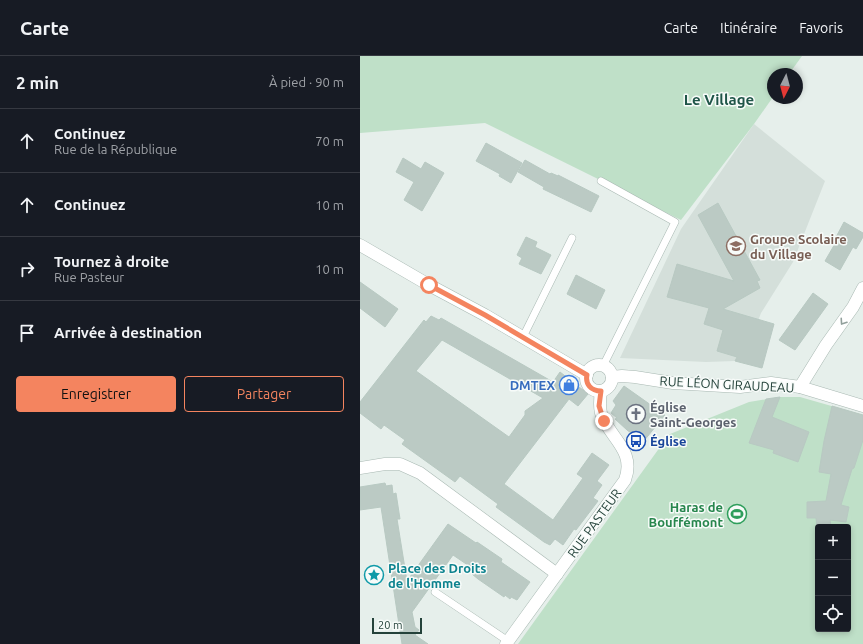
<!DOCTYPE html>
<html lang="fr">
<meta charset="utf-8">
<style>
body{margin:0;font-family:Ubuntu,sans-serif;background:#20242c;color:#f1f3f6}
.controls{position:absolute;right:12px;bottom:12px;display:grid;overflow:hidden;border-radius:4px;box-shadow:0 2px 6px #0003}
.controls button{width:36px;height:36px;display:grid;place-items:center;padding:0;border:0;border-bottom:1px solid #363941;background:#171b24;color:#f1f3f6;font:20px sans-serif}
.compass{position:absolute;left:407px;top:12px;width:36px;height:36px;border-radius:50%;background:#171b24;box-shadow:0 2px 6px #0003;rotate:186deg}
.scale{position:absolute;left:12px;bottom:10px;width:50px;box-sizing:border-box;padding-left:4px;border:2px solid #24423a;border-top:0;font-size:11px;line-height:14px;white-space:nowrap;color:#24423a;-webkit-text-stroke:3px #f7fbf9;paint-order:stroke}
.stop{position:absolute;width:12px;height:12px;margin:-9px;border:3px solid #f4845f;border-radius:50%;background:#fff}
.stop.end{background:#f4845f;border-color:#fff;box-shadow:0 1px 4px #0008}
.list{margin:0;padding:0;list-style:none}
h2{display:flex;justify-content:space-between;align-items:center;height:52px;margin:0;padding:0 16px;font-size:17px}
h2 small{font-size:13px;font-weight:400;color:#9ea1a6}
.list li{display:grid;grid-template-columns:26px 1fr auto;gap:12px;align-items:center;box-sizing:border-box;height:64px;padding:0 16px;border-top:1px solid #363941}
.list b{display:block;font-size:15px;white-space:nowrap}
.list p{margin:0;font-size:13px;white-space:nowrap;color:#9ea1a6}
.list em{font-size:13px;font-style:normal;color:#9ea1a6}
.actions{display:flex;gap:8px;padding:12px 16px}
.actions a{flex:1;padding:9px 0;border:1px solid #f4845f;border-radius:4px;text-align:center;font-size:14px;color:#f4845f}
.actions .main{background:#f4845f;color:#111}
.icon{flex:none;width:22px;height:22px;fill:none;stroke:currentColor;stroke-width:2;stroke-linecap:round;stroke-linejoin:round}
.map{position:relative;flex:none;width:503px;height:588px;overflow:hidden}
header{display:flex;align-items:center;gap:24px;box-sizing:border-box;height:56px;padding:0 20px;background:#171b24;border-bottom:1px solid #363941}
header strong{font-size:19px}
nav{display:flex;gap:22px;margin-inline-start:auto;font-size:14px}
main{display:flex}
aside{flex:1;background:#171b24}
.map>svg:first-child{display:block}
</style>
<header>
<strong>Carte</strong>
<nav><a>Carte</a><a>Itinéraire</a><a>Favoris</a></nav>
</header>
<main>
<aside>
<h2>2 min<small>À pied · 90 m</small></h2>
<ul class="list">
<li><svg class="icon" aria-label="ahead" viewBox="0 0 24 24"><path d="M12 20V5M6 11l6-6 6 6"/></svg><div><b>Continuez</b><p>Rue de la République</p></div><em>70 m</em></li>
<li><svg class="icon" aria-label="ahead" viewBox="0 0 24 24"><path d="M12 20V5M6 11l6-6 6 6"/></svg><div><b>Continuez</b></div><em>10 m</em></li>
<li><svg class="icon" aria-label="right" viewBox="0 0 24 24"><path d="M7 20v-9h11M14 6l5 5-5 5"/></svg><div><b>Tournez à droite</b><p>Rue Pasteur</p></div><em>10 m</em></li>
<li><svg class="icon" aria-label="arrive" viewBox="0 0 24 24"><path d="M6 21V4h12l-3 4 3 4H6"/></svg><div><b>Arrivée à destination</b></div></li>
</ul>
<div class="actions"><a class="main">Enregistrer</a><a>Partager</a></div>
</aside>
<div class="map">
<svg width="503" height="588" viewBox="0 0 503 588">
<rect width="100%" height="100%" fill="#e6efeb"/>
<path fill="#d4dfda" d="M394 68 465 125 433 206 401 257 392 281 381 289 375 305 346 306 260 302 321 173Z"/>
<g fill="#bfe0c8" fill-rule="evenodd">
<path d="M0 0H442L429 18H413V41L394 68 321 164 125 67 0 77Z"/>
<path d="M420 341H440L503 359V588H158L308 380 310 378 389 346ZM458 471H488V573H458Z"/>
</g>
<g fill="#bbcac4" stroke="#b8c9c2" fill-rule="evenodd">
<path d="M126 87 162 107 151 127 139 120 140 118 116 105Z"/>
<path d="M43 102 61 113 65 106 84 117 62 155 44 144 54 126 36 116Z"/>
<path d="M165 104 190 118 191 117 198 120V119L239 140 231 156 183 133 184 131 158 116Z"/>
<path d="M358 147 400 224 397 225 400 232 363 253 414 268 402 312 375 305 377 301 357 295 363 274 344 268 349 252 307 241 317 208 374 225 338 159Z"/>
<path d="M484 166 503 177V181L496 193 493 191 480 214 465 205 476 186 474 185Z"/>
<path d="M166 181 177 186 175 191 191 199 181 218 159 208 162 202 157 199Z"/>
<path d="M216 219 245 234 236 253 207 238Z"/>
<path d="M0 226 38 253 25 271 0 252Z"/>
<path d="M453 237 468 248 435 294 419 284Z"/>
<path d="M71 260 79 264 81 262 193 326 200 316 228 338 218 350 209 343 144 428 193 464 223 422 217 418 232 397 249 409 237 425 242 429 233 442 238 445 216 474 214 473 203 489 195 483 190 489 184 486 136 451 138 448 100 420 95 426 42 388 45 384 24 369 21 373 0 357V346L64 264 66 266ZM82 284 183 342 165 355V359L149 381 56 315Z"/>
<path d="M264 330 305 359 283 386 267 374 255 363 257 362 251 357 256 349 253 345Z"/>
<path d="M420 341 412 361 449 376 438 406 413 397 414 394 389 387 406 343Z"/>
<path d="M472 350 503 359V384L494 412 492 413 481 449 489 451 486 466 470 464 471 471H457L456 462H447V446L466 445 471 418 459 416 464 385Z"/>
<path d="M25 427 26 430 32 429 33 438 36 437 40 463H37L47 525 88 468 116 487 117 486 142 503 141 506 170 526 157 544 151 541 150 543 145 539 144 541 118 523 112 518 115 514 93 499 52 556 55 571 59 574 55 579 68 588H42L21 451 0 454V431Z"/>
</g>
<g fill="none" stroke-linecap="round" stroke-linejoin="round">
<defs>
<g id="service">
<path d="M241 125 315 166 243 310"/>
<path d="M163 281 212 182"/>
<path d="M75 536 148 585"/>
</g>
<g id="minor">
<path d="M440 331 466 289 493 251 503 232"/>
<path d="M0 412 25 408H40L60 417 197 518"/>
</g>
<g id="tertiary">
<path d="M0 189 69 229 125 259 227 319"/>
<circle cx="239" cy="322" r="13"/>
<path d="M252 321 262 320 275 321 313 327 380 331 411 327 440 331 503 350"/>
<path d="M146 588 265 424C276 394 249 382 241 357 239 349 240 342 241 335"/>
</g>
</defs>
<use href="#service" stroke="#a8b8b2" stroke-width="8"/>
<use href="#minor" stroke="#a8b8b2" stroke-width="13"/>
<use href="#tertiary" stroke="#a8b8b2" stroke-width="13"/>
<use href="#service" stroke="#fff" stroke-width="7"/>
<use href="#minor" stroke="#fff" stroke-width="12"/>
<use href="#tertiary" stroke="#fff" stroke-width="12"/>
</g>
<defs><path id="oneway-chevron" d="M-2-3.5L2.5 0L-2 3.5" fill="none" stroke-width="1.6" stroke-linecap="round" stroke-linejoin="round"/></defs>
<use stroke="#92a09c" href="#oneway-chevron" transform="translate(483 266) rotate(124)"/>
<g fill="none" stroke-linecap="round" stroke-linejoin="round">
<path stroke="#f4845f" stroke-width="5" d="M69 229 125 259 227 319C225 328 231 335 241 335L239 350 244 365"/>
</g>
<defs>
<symbol id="school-ring" viewBox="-11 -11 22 22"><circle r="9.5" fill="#f7fbf9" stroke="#8d6e63" stroke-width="1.5"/><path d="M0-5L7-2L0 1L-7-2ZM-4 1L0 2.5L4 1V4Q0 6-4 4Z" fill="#8d6e63"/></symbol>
<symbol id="shop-ring" viewBox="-11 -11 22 22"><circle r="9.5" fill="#f7fbf9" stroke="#3f7fe0" stroke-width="1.5"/><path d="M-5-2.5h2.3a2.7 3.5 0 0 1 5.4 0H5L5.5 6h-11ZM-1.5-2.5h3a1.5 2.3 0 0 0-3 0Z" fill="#3f7fe0"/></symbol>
<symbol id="church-ring" viewBox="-11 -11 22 22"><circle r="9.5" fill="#f7fbf9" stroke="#6b7280" stroke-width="1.5"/><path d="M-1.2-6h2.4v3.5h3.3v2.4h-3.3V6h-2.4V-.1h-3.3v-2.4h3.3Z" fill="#6b7280"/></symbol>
<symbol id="bus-ring" viewBox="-11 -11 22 22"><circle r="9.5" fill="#f7fbf9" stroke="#1a4fb4" stroke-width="1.5"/><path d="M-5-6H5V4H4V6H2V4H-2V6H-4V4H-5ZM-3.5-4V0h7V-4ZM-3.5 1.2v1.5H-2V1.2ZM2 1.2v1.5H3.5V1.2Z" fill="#1a4fb4"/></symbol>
<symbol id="stadium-ring" viewBox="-11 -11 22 22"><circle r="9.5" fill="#f7fbf9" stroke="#2e9e5b" stroke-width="1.5"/><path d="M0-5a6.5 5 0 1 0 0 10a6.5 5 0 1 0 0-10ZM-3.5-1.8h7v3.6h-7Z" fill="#2e9e5b"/></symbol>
<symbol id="sight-ring" viewBox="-11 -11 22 22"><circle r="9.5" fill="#f7fbf9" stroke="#0f9aa8" stroke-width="1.5"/><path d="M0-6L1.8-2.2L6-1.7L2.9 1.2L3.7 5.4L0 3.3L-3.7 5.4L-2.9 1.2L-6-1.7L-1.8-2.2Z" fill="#0f9aa8"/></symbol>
</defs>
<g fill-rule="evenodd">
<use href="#school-ring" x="365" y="179" width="22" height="22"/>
<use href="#shop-ring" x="198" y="318" width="22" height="22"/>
<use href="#church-ring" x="265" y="347" width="22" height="22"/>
<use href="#bus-ring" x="265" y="374" width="22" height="22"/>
<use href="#stadium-ring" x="366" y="447" width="22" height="22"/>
<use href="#sight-ring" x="3" y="508" width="22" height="22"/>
</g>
<g text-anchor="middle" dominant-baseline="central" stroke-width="3" stroke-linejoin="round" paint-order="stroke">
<g font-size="13" font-weight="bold" fill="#785e54" stroke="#f7fbf9" text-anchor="start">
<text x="390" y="183">Groupe Scolaire<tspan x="390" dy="15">du Village</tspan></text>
</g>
<g font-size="13" fill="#24423a" stroke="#f7fbf9">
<text transform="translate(367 328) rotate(3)">RUE LÉON GIRAUDEAU</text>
<text transform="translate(234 467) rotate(-54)">RUE PASTEUR</text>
</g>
<g font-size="13" font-weight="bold" fill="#366cbe" stroke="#f7fbf9" text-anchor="end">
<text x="195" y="329">DMTEX</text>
</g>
<g font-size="13" font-weight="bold" fill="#5b616d" stroke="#f7fbf9" text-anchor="start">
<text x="290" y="351">Église<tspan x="290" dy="15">Saint-Georges</tspan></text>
</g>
<g font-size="13" font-weight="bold" fill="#164399" stroke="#f7fbf9" text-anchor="start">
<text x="290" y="385">Église</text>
</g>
<g font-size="13" font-weight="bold" fill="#27864d" stroke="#f7fbf9" text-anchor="end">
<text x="363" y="451">Haras de<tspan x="363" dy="15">Bouffémont</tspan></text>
</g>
<g font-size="13" font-weight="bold" fill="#0d838f" stroke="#f7fbf9" text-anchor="start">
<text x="28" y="512">Place des Droits<tspan x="28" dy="15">de l'Homme</tspan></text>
</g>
<g font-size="15" font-weight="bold" fill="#1f5548" stroke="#f7fbf9">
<text x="359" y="43">Le Village</text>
</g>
</g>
</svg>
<div class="controls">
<button>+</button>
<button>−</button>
<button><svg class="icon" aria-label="locate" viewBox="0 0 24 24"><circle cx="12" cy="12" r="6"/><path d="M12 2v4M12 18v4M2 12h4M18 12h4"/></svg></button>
</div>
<svg class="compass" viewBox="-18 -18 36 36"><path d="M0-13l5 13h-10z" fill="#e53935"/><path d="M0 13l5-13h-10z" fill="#9ea1a6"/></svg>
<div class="scale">20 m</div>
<div class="stop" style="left:69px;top:229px"></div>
<div class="stop end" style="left:244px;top:365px"></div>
</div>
</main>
